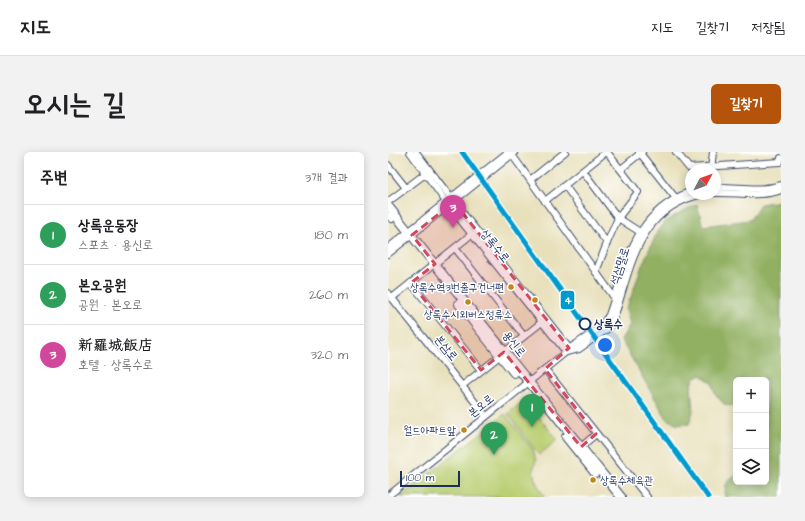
<!DOCTYPE html>
<html lang="ko">
<meta charset="utf-8">
<style>
body{margin:0;font-family:"Architects Daughter","LXGW WenKai TC","Poor Story",sans-serif;background:#f2f2f2;color:#202124}
.controls{position:absolute;right:12px;bottom:12px;display:grid;overflow:hidden;border-radius:6px;box-shadow:0 2px 10px #0003}
.controls button{width:36px;height:36px;display:grid;place-items:center;padding:0;border:0;border-bottom:1px solid #e0e0e0;background:#fff;color:#202124;font:20px sans-serif}
.compass{position:absolute;left:297px;top:12px;width:36px;height:36px;border-radius:50%;background:#fff;box-shadow:0 2px 10px #0003;rotate:49deg}
.scale{position:absolute;left:12px;bottom:10px;width:60px;box-sizing:border-box;padding-left:4px;border:2px solid #1b2f5e;border-top:0;font-size:11px;line-height:14px;white-space:nowrap;color:#1b2f5e;-webkit-text-stroke:3px #fff;paint-order:stroke}
.you{position:absolute;left:217px;top:193px;width:14px;height:14px;margin:-10px;border:3px solid #fff;border-radius:50%;background:#1a73e8;box-shadow:0 0 0 6px #1a73e833}
.badge{display:grid;place-items:center;width:26px;height:26px;border-radius:50%;background:#b45309;color:#fff;font-size:13px;font-weight:700}
.pin{position:absolute;translate:-50% -33px;filter:drop-shadow(0 1px 2px #0008)}
.pin::after{content:'';position:absolute;top:21px;width:14px;height:12px;background:inherit;clip-path:polygon(0 0,100% 0,50% 100%)}
.list{margin:0;padding:0;list-style:none}
h2{display:flex;justify-content:space-between;align-items:center;height:52px;margin:0;padding:0 16px;font-size:17px}
h2 small{font-size:13px;font-weight:400;color:#757577}
.list li{display:grid;grid-template-columns:26px 1fr auto;gap:12px;align-items:center;box-sizing:border-box;height:60px;padding:0 16px;border-top:1px solid #e0e0e0}
.list b{display:block;font-size:15px;white-space:nowrap}
.list p{margin:0;font-size:13px;white-space:nowrap;color:#757577}
.list em{font-size:13px;font-style:normal;color:#757577}
.icon{flex:none;width:22px;height:22px;fill:none;stroke:currentColor;stroke-width:2;stroke-linecap:round;stroke-linejoin:round}
.map{position:relative;flex:none;width:393px;height:345px;overflow:hidden;border-radius:6px}
header{display:flex;align-items:center;gap:24px;box-sizing:border-box;height:56px;padding:0 20px;background:#fff;border-bottom:1px solid #e0e0e0}
header strong{font-size:19px}
nav{display:flex;gap:22px;margin-inline-start:auto;font-size:14px}
.intro{display:flex;align-items:center;justify-content:space-between;box-sizing:border-box;height:96px;padding:0 24px}
h1{margin:0;font-size:28px}
.button{padding:10px 18px;border-radius:6px;background:#b45309;color:#fff;font-size:14px;font-weight:700}
main{display:flex;gap:24px;padding:0 24px}
aside{flex:1;background:#fff;border-radius:6px;box-shadow:0 2px 10px #0003}
.map>svg:first-child{display:block}
</style>
<header>
<strong>지도</strong>
<nav><a>지도</a><a>길찾기</a><a>저장됨</a></nav>
</header>
<div class="intro"><h1>오시는 길</h1><a class="button">길찾기</a></div>
<main>
<aside>
<h2>주변<small>3개 결과</small></h2>
<ul class="list">
<li><span class="badge" style="background:#2e9e5b">1</span><div><b>상록운동장</b><p>스포츠 · 용신로</p></div><em>180 m</em></li>
<li><span class="badge" style="background:#2e9e5b">2</span><div><b>본오공원</b><p>공원 · 본오로</p></div><em>260 m</em></li>
<li><span class="badge" style="background:#d1479c">3</span><div><b>新羅城飯店</b><p>호텔 · 상록수로</p></div><em>320 m</em></li>
</ul>
</aside>
<div class="map">
<svg width="393" height="345" viewBox="0 0 393 345">
<rect width="100%" height="100%" fill="#fff"/>
<filter id="ink" filterUnits="userSpaceOnUse"><feTurbulence type="fractalNoise" baseFrequency=".025" numOctaves="2"/><feDisplacementMap in="SourceGraphic" scale="8" xChannelSelector="R" yChannelSelector="G"/><feConvolveMatrix kernelMatrix="1 2 1 2 8 2 1 2 1" color-interpolation-filters="sRGB"/></filter>
<filter id="wash" filterUnits="userSpaceOnUse"><feTurbulence type="fractalNoise" baseFrequency=".012" numOctaves="4" result="noise"/><feDisplacementMap in="SourceGraphic" scale="16" xChannelSelector="R" yChannelSelector="G"/><feGaussianBlur stdDeviation="0.9" result="paint"/><feColorMatrix in="noise" values="0 0 0 0 0 0 0 0 0 0 0 0 0 0 0 0 0 1.4 0 .05"/><feComposite in="paint" operator="in"/></filter>
<g filter="url(#wash)">
<rect width="100%" height="100%" fill="#e8e0bb"/>
<g fill="#b9cd70" stroke="#6a7e67">
<path d="M137 247 169 288 151 303 120 262Z"/>
<path d="M117 262 145 298 148 308 145 318 147 328 156 345H12Z"/>
</g>
<path fill="#92b062" stroke="#567060" d="M393 49V345H337C338 328 337 333 348 323V330H378V228H348L347 254 337 253 327 242 324 231 313 223 307 225 303 235 305 260 301 272 289 273 279 267 233 188 242 172 238 157 243 145 254 113 269 81 279 68 309 52 315 74 362 68 372 52Z"/>
</g>
<g filter="url(#ink)">
<g fill="none" stroke-linecap="round" stroke-linejoin="round">
<defs>
<g id="minor">
<path d="M22 0 58 50 178 200 191 197 222 175 226 166C244 112 250 56 315 42"/>
<path d="M28 0 66 50 181 196"/>
<path d="M122 0 228 148"/>
<path d="M251 0 290 49"/>
<path d="M288 0 301 16 392 10 393 6"/>
<path d="M0 13 18 36"/>
<path d="M233 17 254 0"/>
<path d="M323 18 325 0"/>
<path d="M195 19 230 66 252 80"/>
<path d="M142 28 177 0"/>
<path d="M177 34 219 91"/>
<path d="M327 35C350 34 371 40 393 33"/>
<path d="M327 41C349 40 372 46 393 38"/>
<path d="M1 49 37 22"/>
<path d="M157 49 218 0"/>
<path d="M0 64 4 67"/>
<path d="M0 96 120 0"/>
<path d="M67 96 136 184"/>
<path d="M0 102 126 1"/>
<path d="M208 120 219 91 230 66 250 40 219 0"/>
<path d="M23 131 93 218"/>
<path d="M0 141 98 264"/>
<path d="M4 146 84 82"/>
<path d="M157 217 259 345"/>
<path d="M74 234 154 170"/>
<path d="M193 295 208 282"/>
<path d="M0 344 178 200C182 195 186 194 191 190 203 182 214 175 221 163 240 109 244 63 303 39"/>
</g>
<g id="major">
<path d="M0 54 233 345"/>
<path d="M71 152 126 221"/>
<path d="M178 285 207 321"/>
</g>
</defs>
<use href="#minor" stroke="#3a4a6c" stroke-width="8"/>
<use href="#major" stroke="#3a4a6c" stroke-width="10"/>
<use href="#minor" stroke="#fff" stroke-width="6"/>
<use href="#major" stroke="#fff" stroke-width="8"/>
<defs>
<path id="metro-1" d="M74 0 320 345"/>
</defs>
<use href="#metro-1" stroke="#fff" stroke-width="8"/>
<use href="#metro-1" stroke="#009bce" stroke-width="5"/>
</g>
</g>
<path fill="#d1495b" fill-opacity="0.2" stroke="#d1495b" stroke-width="3" stroke-dasharray="8 5" stroke-linejoin="round" d="M66 50 181 196 157 217 208 282 193 295 116 200 93 218 23 131 47 112 24 83Z"/>
<g fill="#c08818" stroke="#fff" stroke-width="1.5">
<circle cx="123" cy="135" r="3.5"/>
<circle cx="147" cy="148" r="3.5"/>
<circle cx="80" cy="150" r="3.5"/>
<circle cx="76" cy="278" r="3.5"/>
<circle cx="205" cy="328" r="3.5"/>
</g>
<circle fill="#fff" stroke="#1b2f5e" stroke-width="2" cx="197" cy="172" r="5.5"/>
<g text-anchor="middle" dominant-baseline="central" stroke-width="3" stroke-linejoin="round" paint-order="stroke">
<g font-size="11" fill="#1b2f5e" stroke="#fff" text-anchor="end">
<text x="116" y="135">상록수역3번출구건너편</text>
<text x="80" y="162" text-anchor="middle">상록수시외버스정류소</text>
<text x="68" y="278">월드아파트앞</text>
<text x="212" y="328" text-anchor="start">상록수체육관</text>
</g>
<g font-size="12" fill="#1b2f5e" stroke="#fff">
<text transform="translate(107 94) rotate(51)">상록수로</text>
<text transform="translate(232 114) rotate(-72)">석삼말로</text>
<text transform="translate(126 192) rotate(52)">용신로</text>
<text transform="translate(58 196) rotate(51)">본삼로</text>
<text transform="translate(93 254) rotate(-39)">본오로</text>
</g>
<g font-size="12" font-weight="bold" fill="#1b2f5e" stroke="#fff" text-anchor="start">
<text x="206" y="172">상록수</text>
</g>
</g>
<rect stroke="#fff" stroke-width="1.5" x="172" y="138" width="15" height="20" rx="4" fill="#009bce"/>
<g font-size="11" text-anchor="middle" font-weight="bold" fill="#fff">
<text x="180" y="152">4</text>
</g>
</svg>
<div class="controls">
<button>+</button>
<button>−</button>
<button><svg class="icon" aria-label="layers" viewBox="0 0 24 24"><path d="M12 4l9 5-9 5-9-5zM3 14l9 5 9-5"/></svg></button>
</div>
<svg class="compass" viewBox="-18 -18 36 36"><path d="M0-13l5 13h-10z" fill="#e53935"/><path d="M0 13l5-13h-10z" fill="#757577"/></svg>
<div class="scale">100 m</div>
<div class="you"></div>
<div class="pin badge" style="left:144px;top:275px;background:#2e9e5b">1</div>
<div class="pin badge" style="left:106px;top:303px;background:#2e9e5b">2</div>
<div class="pin badge" style="left:65px;top:76px;background:#d1479c">3</div>
</div>
</main>
